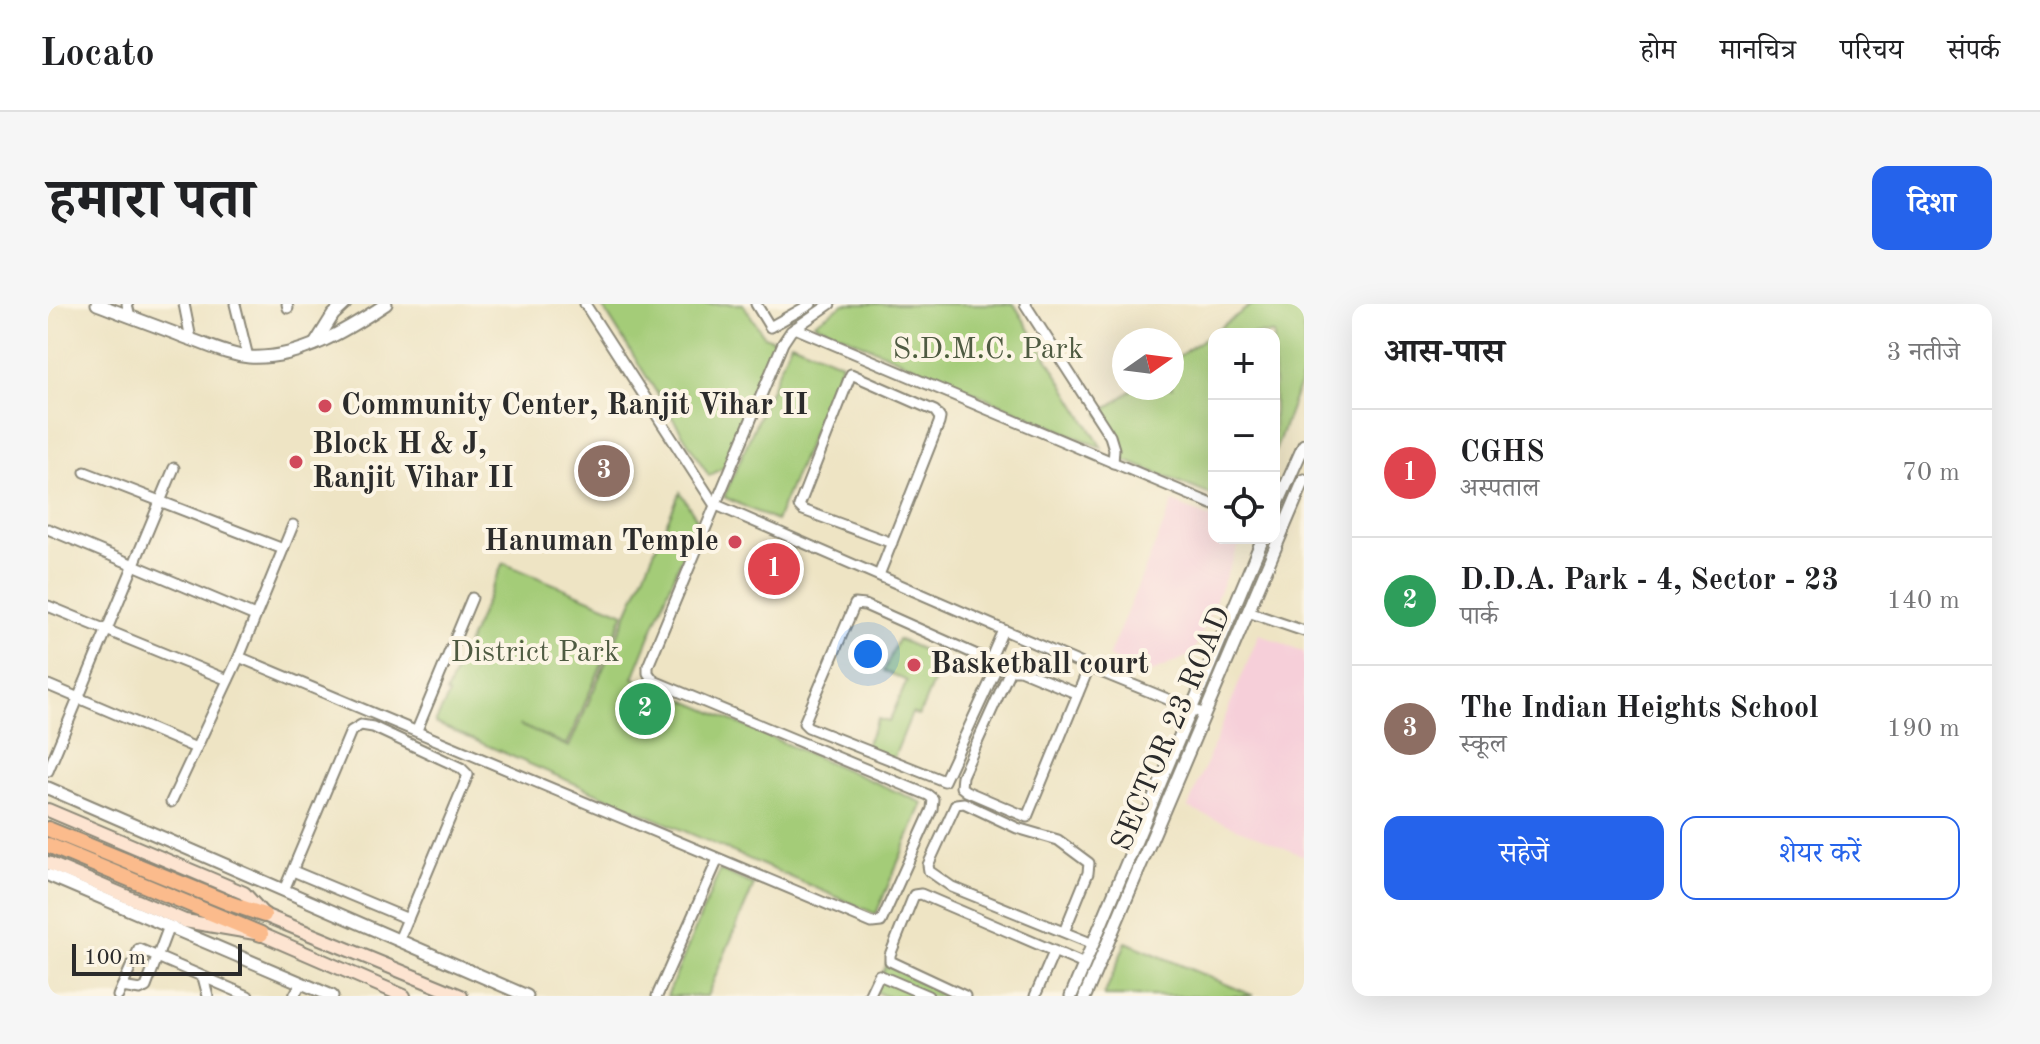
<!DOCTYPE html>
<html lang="hi">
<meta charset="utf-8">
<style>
body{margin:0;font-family:"Old Standard TT","Noto Serif Devanagari",serif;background:#f6f6f6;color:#202124}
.controls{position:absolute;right:24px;top:24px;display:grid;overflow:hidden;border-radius:16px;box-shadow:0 8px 32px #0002}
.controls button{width:72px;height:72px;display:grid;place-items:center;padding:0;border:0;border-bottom:2px solid #e0e0e0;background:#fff;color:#202124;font:40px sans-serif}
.compass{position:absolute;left:1064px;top:24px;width:72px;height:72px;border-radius:50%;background:#fff;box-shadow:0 8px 32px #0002;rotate:76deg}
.scale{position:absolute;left:24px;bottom:20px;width:170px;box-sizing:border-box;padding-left:8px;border:4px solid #2b2b2b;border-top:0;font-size:22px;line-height:28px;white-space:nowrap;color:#2b2b2b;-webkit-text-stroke:6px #fcf5e5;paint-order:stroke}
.you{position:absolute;left:820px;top:350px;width:28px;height:28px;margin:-20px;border:6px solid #fff;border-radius:50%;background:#1a73e8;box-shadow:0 0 0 12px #1a73e833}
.badge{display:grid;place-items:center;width:52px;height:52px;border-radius:50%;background:#2563eb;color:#fff;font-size:26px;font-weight:700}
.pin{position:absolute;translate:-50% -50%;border:4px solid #fff;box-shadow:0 2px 8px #0006}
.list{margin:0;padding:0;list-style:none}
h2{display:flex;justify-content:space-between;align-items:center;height:104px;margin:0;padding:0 32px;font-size:34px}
h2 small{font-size:26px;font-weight:400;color:#757577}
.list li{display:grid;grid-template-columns:52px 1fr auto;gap:24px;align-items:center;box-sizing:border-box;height:128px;padding:0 32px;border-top:2px solid #e0e0e0}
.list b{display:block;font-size:30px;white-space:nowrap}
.list p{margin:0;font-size:26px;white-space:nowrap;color:#757577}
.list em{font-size:26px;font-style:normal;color:#757577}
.actions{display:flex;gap:16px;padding:24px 32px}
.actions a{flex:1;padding:18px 0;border:2px solid #2563eb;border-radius:16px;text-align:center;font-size:28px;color:#2563eb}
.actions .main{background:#2563eb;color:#fff}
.icon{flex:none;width:44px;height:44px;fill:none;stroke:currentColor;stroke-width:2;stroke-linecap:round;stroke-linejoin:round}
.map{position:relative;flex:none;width:1256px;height:692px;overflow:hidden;border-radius:16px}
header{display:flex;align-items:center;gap:48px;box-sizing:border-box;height:112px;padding:0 40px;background:#fff;border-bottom:2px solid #e0e0e0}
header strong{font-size:38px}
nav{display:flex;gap:44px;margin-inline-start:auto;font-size:28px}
.intro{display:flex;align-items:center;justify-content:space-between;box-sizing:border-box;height:192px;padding:0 48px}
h1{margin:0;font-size:56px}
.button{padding:20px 36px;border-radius:16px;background:#2563eb;color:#fff;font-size:28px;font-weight:700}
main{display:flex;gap:48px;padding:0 48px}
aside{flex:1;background:#fff;border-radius:16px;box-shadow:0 8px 32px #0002}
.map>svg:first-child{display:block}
</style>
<header>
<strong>Locato</strong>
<nav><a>होम</a><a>मानचित्र</a><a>परिचय</a><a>संपर्क</a></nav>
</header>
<div class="intro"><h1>हमारा पता</h1><a class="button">दिशा</a></div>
<main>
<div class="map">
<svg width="1256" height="692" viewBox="0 0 1256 692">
<rect width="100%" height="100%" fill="#fcf5e5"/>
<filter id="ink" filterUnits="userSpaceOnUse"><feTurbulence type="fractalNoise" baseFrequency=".0125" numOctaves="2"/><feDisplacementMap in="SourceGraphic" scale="16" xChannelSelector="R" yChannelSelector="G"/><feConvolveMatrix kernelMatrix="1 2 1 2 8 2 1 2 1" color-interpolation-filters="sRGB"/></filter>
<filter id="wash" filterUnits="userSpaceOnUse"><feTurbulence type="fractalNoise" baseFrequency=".006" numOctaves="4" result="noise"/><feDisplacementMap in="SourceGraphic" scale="32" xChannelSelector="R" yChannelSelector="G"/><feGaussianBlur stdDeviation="1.8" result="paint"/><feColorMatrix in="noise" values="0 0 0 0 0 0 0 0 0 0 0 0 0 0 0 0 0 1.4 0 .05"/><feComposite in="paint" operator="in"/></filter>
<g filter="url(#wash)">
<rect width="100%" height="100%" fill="#eee4c4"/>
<g fill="#f6cfd9">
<path d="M1125 198 1166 216V234H1194L1145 350 1100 370 1060 353Z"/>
<path d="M1211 330 1256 348V552L1140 504Z"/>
</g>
<g fill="#a4cc78" stroke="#687c52" stroke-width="2">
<path d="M553 0H695L716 32 727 36 676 163 661 172Z"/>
<path d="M796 0H966L1054 144 766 19Z"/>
<path d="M1205 0H1250L1256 9V67L1226 150V30H1166V192L1068 153 1073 137 1051 110 1087 84H1124V57Z"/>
<path d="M743 38 794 59 728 217 676 193Z"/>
<path d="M632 188 649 215 585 374 875 499 828 610 387 419 401 391 398 389 455 259 576 309 519 441 471 421 521 443Z"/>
<path d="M850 335 895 355 871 412 864 409 845 456 817 443 830 415 841 418 859 377 836 367Z"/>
<path d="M672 566 706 581 659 692H619Z"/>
<path d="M1078 638 1206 692H1056Z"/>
<path d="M839 659 900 687 898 692H837L826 687Z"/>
</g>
</g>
<g filter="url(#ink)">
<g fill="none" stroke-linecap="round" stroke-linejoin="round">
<defs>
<g id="minor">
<path d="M79 0 82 13"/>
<path d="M136 0 143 35"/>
<path d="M187 0 200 53"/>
<path d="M239 0 240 4"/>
<path d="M537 0 666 200 1041 363 1156 410"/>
<path d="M708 0 722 23 763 0"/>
<path d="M977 0 1062 132 1066 145 1065 159"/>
<path d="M747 24 1166 201"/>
<path d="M37 168 235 245"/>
<path d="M0 225 207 312"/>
<path d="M831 271 891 119 892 114 887 107 803 70 751 202 755 206 844 239"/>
<path d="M807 300 817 301 947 359 948 365 896 477 760 423 756 419Z"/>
<path d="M0 302 180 376"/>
<path d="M1200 308 1256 327"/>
<path d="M191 353 824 619 833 618 884 505 885 495 880 491 606 377 600 369V362L735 39 743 27 782 0"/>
<path d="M942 356 955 326"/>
<path d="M0 381 148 444"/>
<path d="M1030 390 972 366H962L914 472 913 483 918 487 979 513 1041 363"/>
<path d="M369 426 424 294"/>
<path d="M0 467 126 164"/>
<path d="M123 498 191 353 245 221"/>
<path d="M245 567 360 615"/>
<path d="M236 586 303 427 313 421 325 423 413 464 420 471 351 636"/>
<path d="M1016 628 1040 569 1041 559 1010 536 969 524 916 499 908 500 880 561 881 567 904 583 1045 640"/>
<path d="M155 673 160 692"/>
<path d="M74 683 91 645 200 692"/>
<path d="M70 692 74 683 92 686 98 683 121 622"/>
<path d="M246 692 253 679"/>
<path d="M609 692 670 555"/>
<path d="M821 692 831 671 880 692"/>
<path d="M917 692 842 657V651L866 591 873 590 1036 660"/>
<path d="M987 692 1006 648"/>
</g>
<g id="tertiary">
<path d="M49 0C80 12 111 23 142 35 162 42 180 51 201 53 251 56 299 26 338 0"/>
<path d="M267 40 285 11 297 0"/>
<path d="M1226 208 1256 141"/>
<path d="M0 484 479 692"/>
<path d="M0 571 284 692"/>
<path d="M1023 692 1215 234"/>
<path d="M1037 692 1256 176"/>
</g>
<g id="secondary">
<path d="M0 506 196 589 216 611 413 692"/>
<path d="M0 559 137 617 213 630 356 692"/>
</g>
<g id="trunk">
<path d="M0 525 181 599 216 611"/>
<path d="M0 541 213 630"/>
</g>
</defs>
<use href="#minor" stroke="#8c8878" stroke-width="13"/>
<use href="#tertiary" stroke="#8c8878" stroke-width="15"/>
<use href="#secondary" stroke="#8c8878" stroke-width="16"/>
<use href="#trunk" stroke="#8c8878" stroke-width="18"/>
<use href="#minor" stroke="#fff" stroke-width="9"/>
<use href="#tertiary" stroke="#fff" stroke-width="11"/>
<use href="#secondary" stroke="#fde4d1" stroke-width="12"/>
<use href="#trunk" stroke="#fbbb8c" stroke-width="14"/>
</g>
</g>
<g fill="#d1495b" stroke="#fcf5e5" stroke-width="3">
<circle cx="277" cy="102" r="8"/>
<circle cx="248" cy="158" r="8"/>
<circle cx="687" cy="238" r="8"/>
<circle cx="866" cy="361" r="8"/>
</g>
<g text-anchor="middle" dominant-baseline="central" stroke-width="8" stroke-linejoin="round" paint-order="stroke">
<g font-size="30" fill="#4f5b42" stroke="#fcf5e5">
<text x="940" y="46">S.D.M.C. Park</text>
<text x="487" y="349">District Park</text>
</g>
<g font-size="30" font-weight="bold" fill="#2b2b2b" stroke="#fcf5e5" text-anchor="start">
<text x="293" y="102">Community Center, Ranjit Vihar II</text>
<text x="264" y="141">Block H &amp; J,<tspan x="264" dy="34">Ranjit Vihar II</tspan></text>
<text x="671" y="238" text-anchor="end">Hanuman Temple</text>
<text x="882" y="361">Basketball court</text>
</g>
<g font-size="30" fill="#2b2b2b" stroke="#fcf5e5">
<text transform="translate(1124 425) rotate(-67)">SECTOR 23 ROAD</text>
</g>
</g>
</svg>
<div class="controls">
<button>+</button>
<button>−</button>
<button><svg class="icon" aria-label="locate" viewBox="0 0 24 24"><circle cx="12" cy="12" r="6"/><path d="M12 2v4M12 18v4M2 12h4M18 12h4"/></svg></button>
</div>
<svg class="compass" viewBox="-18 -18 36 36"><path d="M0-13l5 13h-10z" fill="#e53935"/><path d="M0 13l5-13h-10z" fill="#757577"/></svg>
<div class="scale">100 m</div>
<div class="you"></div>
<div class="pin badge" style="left:726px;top:265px;background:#e0444e">1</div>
<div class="pin badge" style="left:597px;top:405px;background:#2e9e5b">2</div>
<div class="pin badge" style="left:556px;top:167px;background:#8d6e63">3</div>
</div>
<aside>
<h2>आस-पास<small>3 नतीजे</small></h2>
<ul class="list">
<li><span class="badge" style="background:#e0444e">1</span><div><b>CGHS</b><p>अस्पताल</p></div><em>70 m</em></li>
<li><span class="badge" style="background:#2e9e5b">2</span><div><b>D.D.A. Park - 4, Sector - 23</b><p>पार्क</p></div><em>140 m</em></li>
<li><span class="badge" style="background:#8d6e63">3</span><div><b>The Indian Heights School</b><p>स्कूल</p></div><em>190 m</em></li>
</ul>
<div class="actions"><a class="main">सहेजें</a><a>शेयर करें</a></div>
</aside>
</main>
